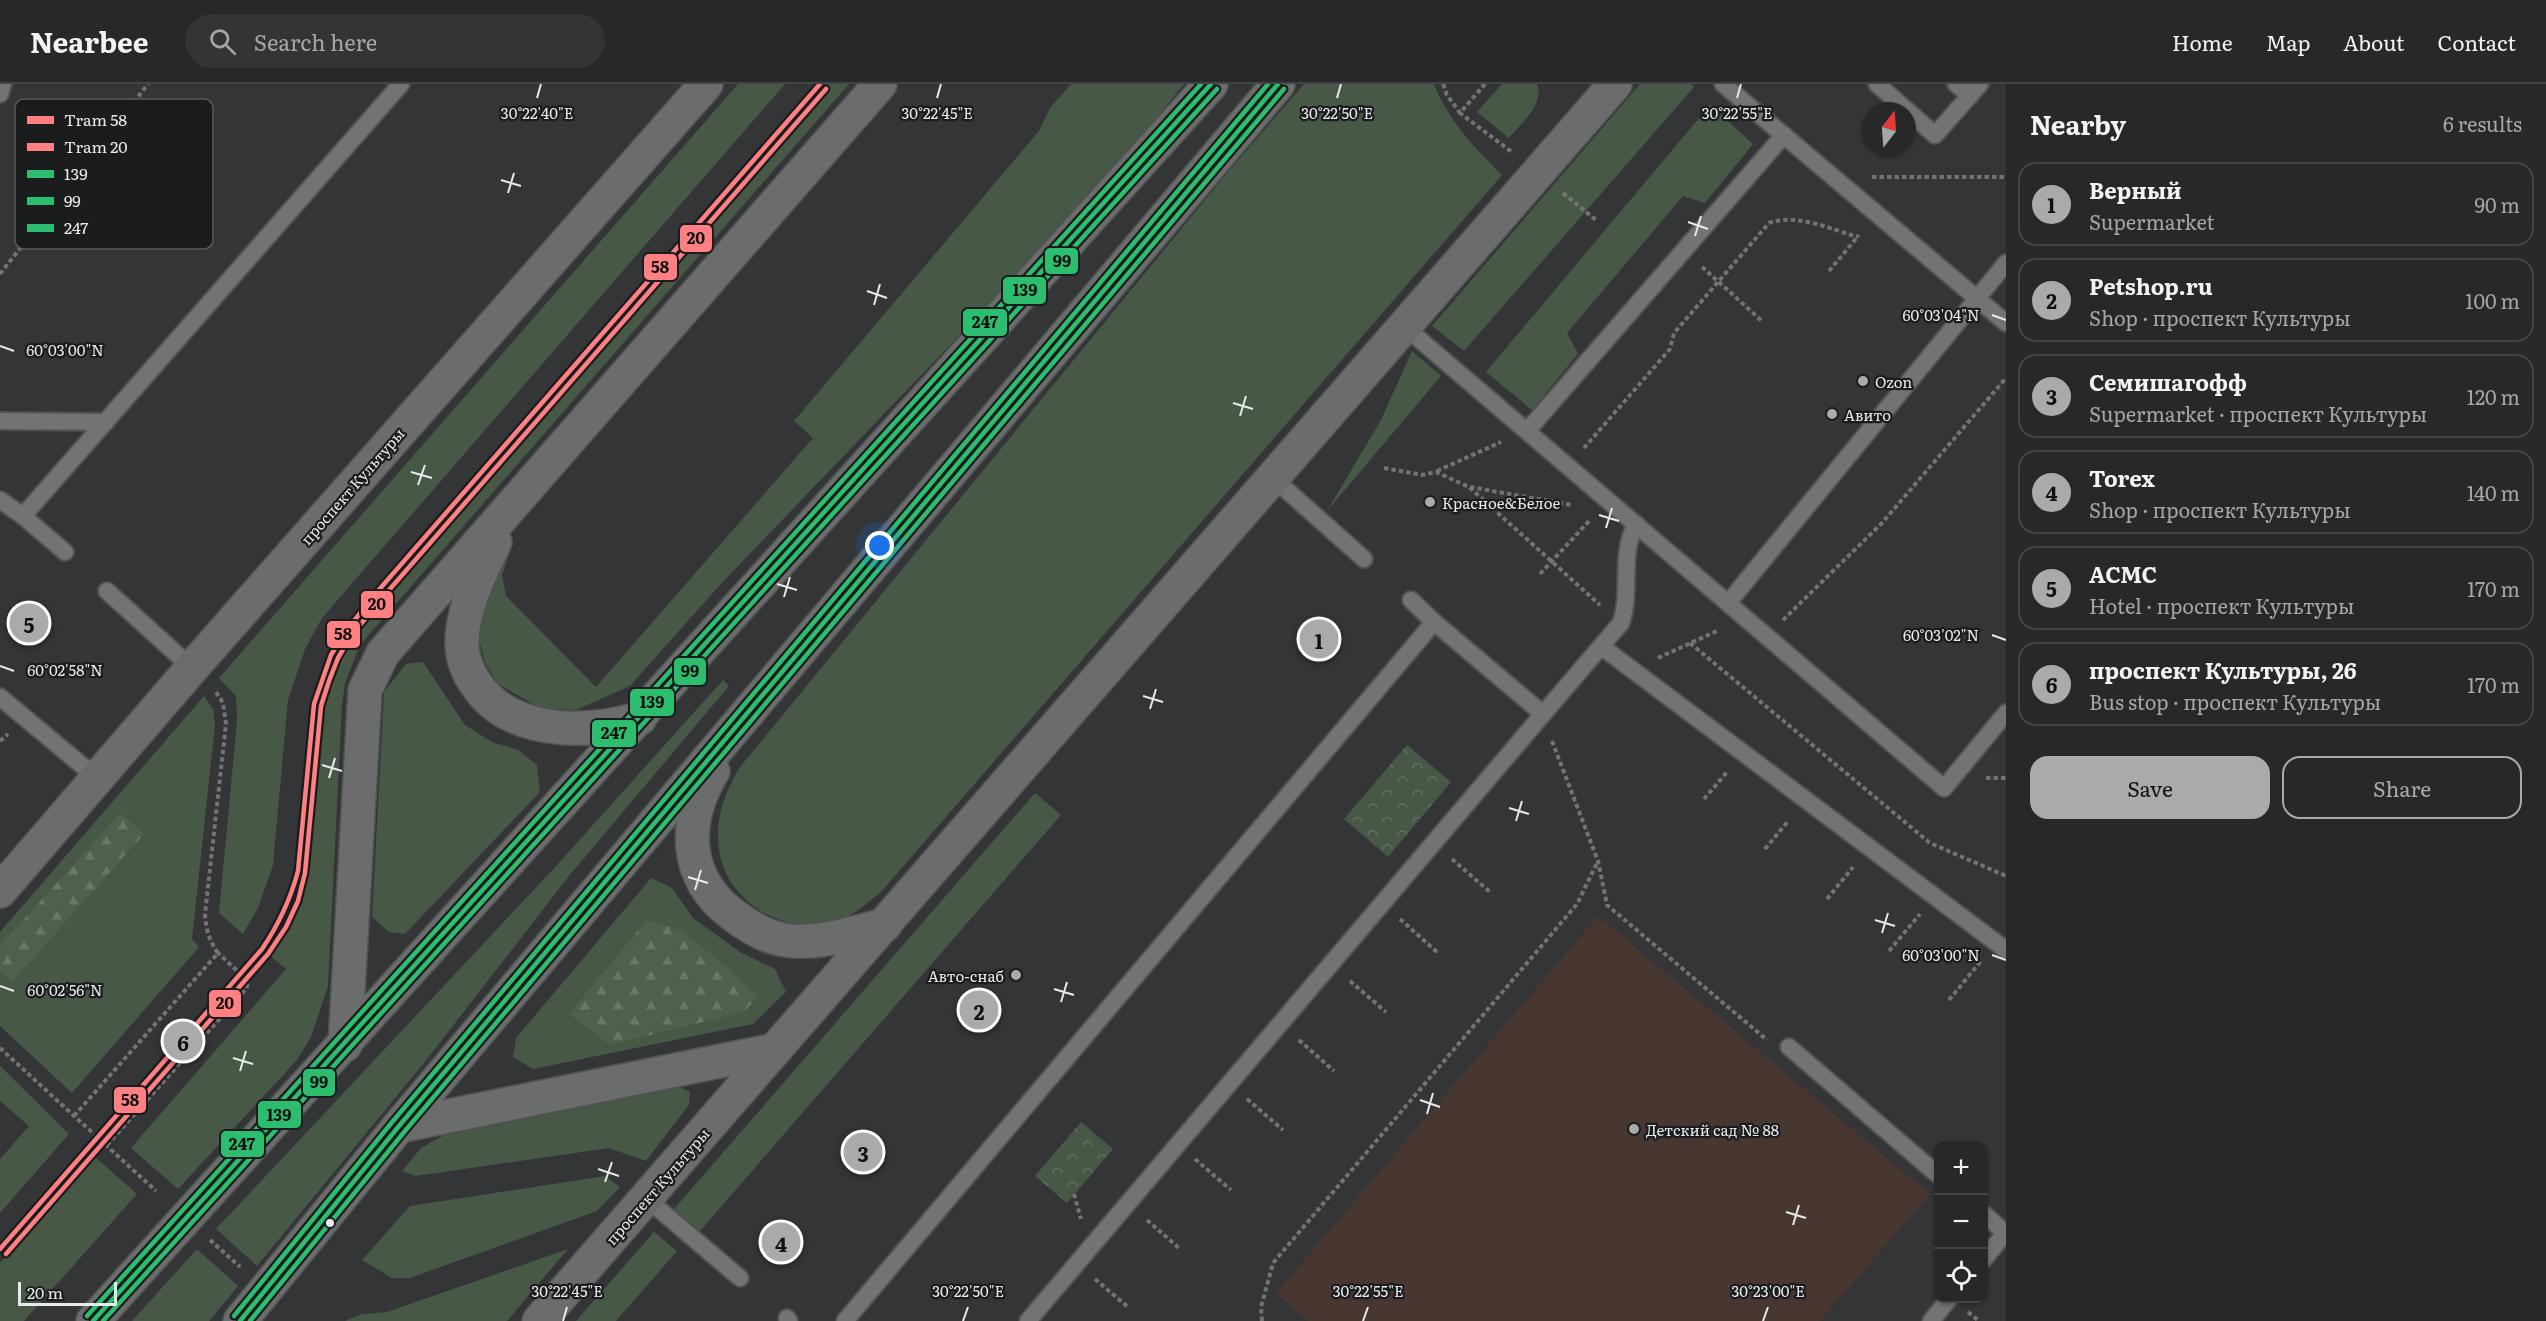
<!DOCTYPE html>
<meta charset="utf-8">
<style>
body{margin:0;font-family:Literata,serif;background:#323435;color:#f1f3f6}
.controls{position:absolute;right:18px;bottom:18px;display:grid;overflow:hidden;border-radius:12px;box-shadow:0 2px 4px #0004}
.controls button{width:54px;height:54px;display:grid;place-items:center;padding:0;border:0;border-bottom:2px solid #424446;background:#262829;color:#f1f3f6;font:30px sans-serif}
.compass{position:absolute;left:1862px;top:18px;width:54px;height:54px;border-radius:50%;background:#262829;box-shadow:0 2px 4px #0004;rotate:17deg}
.scale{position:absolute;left:18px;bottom:15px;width:99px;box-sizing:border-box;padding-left:6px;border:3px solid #e8e9eb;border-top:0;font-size:16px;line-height:21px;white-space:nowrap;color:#e8e9eb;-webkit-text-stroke:4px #1b1c1e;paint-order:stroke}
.you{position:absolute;left:880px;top:462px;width:21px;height:21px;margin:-15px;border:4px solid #fff;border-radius:50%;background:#1a73e8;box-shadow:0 0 0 9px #1a73e833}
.badge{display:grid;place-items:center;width:39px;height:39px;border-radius:50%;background:#a9aaac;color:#111;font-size:20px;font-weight:700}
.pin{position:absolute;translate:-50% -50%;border:3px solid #fff;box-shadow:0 2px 6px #0006}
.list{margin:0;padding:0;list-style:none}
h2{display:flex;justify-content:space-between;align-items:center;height:78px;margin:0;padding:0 24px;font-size:26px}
h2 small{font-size:20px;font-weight:400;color:#a4a6a8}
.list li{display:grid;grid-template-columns:39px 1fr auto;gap:18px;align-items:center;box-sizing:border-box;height:84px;margin:0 12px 12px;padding:0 12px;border:2px solid #424446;border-radius:18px}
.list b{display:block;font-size:22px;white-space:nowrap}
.list p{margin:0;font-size:20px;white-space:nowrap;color:#a4a6a8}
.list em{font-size:20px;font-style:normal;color:#a4a6a8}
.actions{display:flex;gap:12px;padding:18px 24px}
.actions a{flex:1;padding:14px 0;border:2px solid #a9aaac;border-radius:18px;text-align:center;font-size:21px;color:#a9aaac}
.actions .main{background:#a9aaac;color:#111}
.icon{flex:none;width:33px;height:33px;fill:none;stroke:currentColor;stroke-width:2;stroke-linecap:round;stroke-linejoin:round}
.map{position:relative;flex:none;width:2006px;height:1237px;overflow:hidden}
header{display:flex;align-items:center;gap:36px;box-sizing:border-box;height:84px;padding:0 30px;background:#262829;border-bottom:2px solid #424446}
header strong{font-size:28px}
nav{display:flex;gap:33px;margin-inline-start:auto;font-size:21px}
.search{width:420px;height:54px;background:#323435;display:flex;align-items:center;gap:15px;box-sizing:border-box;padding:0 21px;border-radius:33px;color:#a4a6a8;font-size:22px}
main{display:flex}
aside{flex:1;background:#262829}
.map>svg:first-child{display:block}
</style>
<header>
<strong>Nearbee</strong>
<div class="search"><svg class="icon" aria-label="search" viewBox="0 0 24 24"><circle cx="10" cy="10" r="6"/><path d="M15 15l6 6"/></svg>Search here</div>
<nav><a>Home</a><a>Map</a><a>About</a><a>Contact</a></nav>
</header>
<main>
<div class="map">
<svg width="2006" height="1237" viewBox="0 0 2006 1237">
<defs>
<pattern id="forest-firs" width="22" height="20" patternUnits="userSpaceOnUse" patternTransform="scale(1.5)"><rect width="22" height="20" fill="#50604d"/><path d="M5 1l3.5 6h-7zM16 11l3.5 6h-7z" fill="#697767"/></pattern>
<pattern id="park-crowns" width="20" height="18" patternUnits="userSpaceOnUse" patternTransform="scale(1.5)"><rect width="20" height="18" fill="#485847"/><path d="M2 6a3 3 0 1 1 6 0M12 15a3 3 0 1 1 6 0" fill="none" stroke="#627062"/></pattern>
</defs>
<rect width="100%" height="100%" fill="#333537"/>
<path fill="#473730" d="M1598 832 1930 1110 1820 1237H1308L1276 1209Z"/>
<g fill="#485847">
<path d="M738 0H785L322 534 305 565 288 616 273 781 258 824 243 850 219 829 237 637 236 612 219 594Z"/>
<path d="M827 0H849L360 561 345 599 342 621 328 902 311 953 297 976 178 1105 131 1064 286 885 268 870 285 843 306 787 322 621 338 575 350 552Z"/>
<path d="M1071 0H1184L1095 110 719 502 630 602 576 626 542 625 498 600 485 579 476 543 485 504 512 462 502 491 506 512 596 603 813 354 794 337 1039 47 1050 24Z"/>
<path d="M1304 0H1434C1449 38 1474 63 1502 91L881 808C869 817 857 829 843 835 791 855 728 823 719 766 714 736 725 708 740 683L1227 89Z"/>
<path d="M1502 0H1537C1545 20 1521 40 1509 54L1477 28Z"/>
<path d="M1640 0H1691L1694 3 1464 267 1432 242Z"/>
<path d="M1710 21 1753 60 1705 119 1683 112 1567 249 1578 270 1532 326 1486 288Z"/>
<path d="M1412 267 1441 292 1327 427 1381 336Z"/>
<path d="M423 578 465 641 492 658 518 666 537 681 540 708 405 850 389 848 372 833 384 608 406 580Z"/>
<path d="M723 596 729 602 569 792 428 974 257 1182 216 1145 557 781Z"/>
<path d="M204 612 213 625 215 641 192 855 199 863 72 1009 0 942V848Z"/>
<path d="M1035 709 1061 731 700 1147 674 1125Z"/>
<path d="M651 794 672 804 693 834 740 868 775 885 786 908 753 940 533 985 513 973 516 954Z"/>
<path d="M0 982 69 1050 0 1129V1075L29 1042 0 1017Z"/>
<path d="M673 1000 690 1008 689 1021 646 1077 609 1064 416 1092 402 1087 421 1064 444 1051Z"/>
<path d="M94 1072 137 1110 24 1237H0V1179Z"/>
<path d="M605 1092 620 1103 597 1127 410 1194H392L362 1176 410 1122Z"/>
<path d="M654 1148 677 1167 616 1237H576Z"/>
<path d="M197 1165 238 1202 209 1237H132Z"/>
<path d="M568 1165 507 1237H345L362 1230 387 1228Z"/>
</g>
<g fill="url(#forest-firs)">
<path d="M120 729 144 750 12 898 0 887V862Z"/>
<path d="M647 836 680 846 727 883 758 912 744 928 610 961 569 930Z"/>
</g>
<g fill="url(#park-crowns)">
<path d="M1407 661 1451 698 1388 773 1344 735Z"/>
<path d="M1081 1038 1113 1065 1067 1119 1035 1092Z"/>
</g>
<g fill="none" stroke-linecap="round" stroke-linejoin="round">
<defs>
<g id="lane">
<path d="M1723 0 2006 239"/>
<path d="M1877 0 1935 51 1980 0"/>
<path d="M1956 0 1970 12"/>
<path d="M0 10 3 0"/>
<path d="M1405 243 1944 704 2006 629"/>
<path d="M0 337 106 338"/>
<path d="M1527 347 1784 51"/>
<path d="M1273 394 1364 475"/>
<path d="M0 416 23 432 401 0"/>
<path d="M23 432 65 468"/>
<path d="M107 507 192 584"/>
<path d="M1411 516 1434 538"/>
<path d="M1728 519 2006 179"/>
<path d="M1602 563 2006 866"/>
<path d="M0 613 97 694"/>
<path d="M1789 963 1938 1091"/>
<path d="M646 1114 740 1194"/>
<path d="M1984 1130 2005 1149"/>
<path d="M1984 1175 2006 1148"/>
<path d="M787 1234 789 1237"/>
<path d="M845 1237 1434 538 1543 630 1621 539C1632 507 1619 472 1636 440"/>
<path d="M1028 1237 1543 630"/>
<path d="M1931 1237 1950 1214"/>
</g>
<g id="secondary">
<path d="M495 458C480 491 461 525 462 562 463 577 468 589 476 600 509 651 588 651 640 634"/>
<path d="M713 687C683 737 683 793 732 830 745 840 760 850 776 854 810 864 852 849 885 841"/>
<path d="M0 807 192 584 706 0"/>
<path d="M345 961 365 606 383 569 880 0"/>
<path d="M399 1042 775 966"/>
<path d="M93 1237 1211 0"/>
<path d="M240 1237 399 1042 1278 0"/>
<path d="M539 1237 1615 0"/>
</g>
</defs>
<use href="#lane" stroke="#515253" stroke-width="20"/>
<use href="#secondary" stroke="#515253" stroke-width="36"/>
<g stroke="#737373" stroke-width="4" stroke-dasharray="4.5 3" stroke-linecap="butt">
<path d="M1443 0 1447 11 1460 29"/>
<path d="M1485 0 1460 29 1513 69"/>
<path d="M1872 93H2006"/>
<path d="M1563 109 1596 136"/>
<path d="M1702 183 1762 237"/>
<path d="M1829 187 1859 151"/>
<path d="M0 190 148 0"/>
<path d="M1584 364 1670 265 1674 249 1769 139C1797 129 1830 145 1858 153"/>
<path d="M1384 384 1422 391 1436 388 1469 403 1600 521"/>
<path d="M1437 387 1501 358"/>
<path d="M1470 403 1572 421"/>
<path d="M1540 490 1591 435"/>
<path d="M1783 536 1882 439 2006 294"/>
<path d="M1690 559 1930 759 2006 792"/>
<path d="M1658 574 1719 546"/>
<path d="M0 657 8 650"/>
<path d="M1552 657 1598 777 1607 821 1767 956"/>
<path d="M1986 694H2006"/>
<path d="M1704 715 1727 688"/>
<path d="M1765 765 1789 736"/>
<path d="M1452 775 1490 808"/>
<path d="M1827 815 1853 783"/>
<path d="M1400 835 1437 868"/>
<path d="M1889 867 1920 830"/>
<path d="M1350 897 1386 928"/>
<path d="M1949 916 1981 877"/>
<path d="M1299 956 1334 987"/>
<path d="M0 964 156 1107"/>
<path d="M1247 1015 1283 1046"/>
<path d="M74 1032 218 869C209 856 206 846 205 830L226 640 223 619 216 608"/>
<path d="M107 1061 246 905 248 899 246 895 218 869"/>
<path d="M1195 1075 1231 1106"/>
<path d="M1074 1110 1081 1135"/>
<path d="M1147 1136 1180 1165"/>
<path d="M210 1156 240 1183"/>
<path d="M1095 1195 1129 1224"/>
<path d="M1968 1228 1979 1237"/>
<path d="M1262 1237 1261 1223 1273 1179 1577 820 1598 777"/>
</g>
<use href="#lane" stroke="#737372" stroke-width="16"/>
<use href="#secondary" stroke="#6b6c6c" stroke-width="33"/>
<defs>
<g id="bus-1">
<path d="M93 1237 1211 0"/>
<path d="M240 1237 399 1042 1278 0"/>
</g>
<g id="bus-2">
<path d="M103 1237 1217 5"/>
<path d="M250 1237 405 1047 1284 5"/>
</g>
<g id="bus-3">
<path d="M87 1232 1201 0"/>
<path d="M234 1232 393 1037 1268 0"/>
</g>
</defs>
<use href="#bus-1" stroke="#1b1c1e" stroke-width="9"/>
<use href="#bus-2" stroke="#1b1c1e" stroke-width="9"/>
<use href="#bus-3" stroke="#1b1c1e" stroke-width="9"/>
<use href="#bus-1" stroke="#2cbe6e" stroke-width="4.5"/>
<use href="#bus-2" stroke="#2cbe6e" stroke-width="4.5"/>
<use href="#bus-3" stroke="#2cbe6e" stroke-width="4.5"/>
<defs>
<path id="tram-1" d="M0 1165 262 865C279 840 290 817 298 787L314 620 331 571 345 548 377 508 820 0"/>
<path id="tram-2" d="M6 1170 268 870 286 843 298 817 305 789 321 622 329 597 338 574 351 552 383 513 826 5"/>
</defs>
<use href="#tram-1" stroke="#1b1c1e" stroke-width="9"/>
<use href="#tram-2" stroke="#1b1c1e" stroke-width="9"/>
<use href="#tram-1" stroke="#ff8082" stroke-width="4.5"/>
<use href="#tram-2" stroke="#ff8082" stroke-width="4.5"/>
</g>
<path fill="none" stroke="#e8e9eb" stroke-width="2" d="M537 14 541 0M937 14 941 0M1337 14 1341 0M1737 14 1741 0M501 96 521 102M508 109 514 89M1688 138 1708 145M1695 152 1701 132M867 207 887 214M874 221 880 200M1992 231 2006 236M0 262 14 267M1233 319 1253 325M1240 332 1246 312M411 388 432 394M418 401 425 381M1599 431 1619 437M1606 444 1612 424M777 500 797 506M784 513 790 493M1992 551 2006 556M0 582 14 587M1143 612 1163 618M1150 625 1156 605M322 681 342 687M329 694 335 674M1509 724 1529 730M1516 737 1522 717M688 793 708 799M695 806 701 786M1875 836 1895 842M1882 849 1888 829M1992 871 2006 876M0 902 14 907M1054 905 1074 911M1061 918 1067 898M233 974 253 980M240 987 246 967M1420 1016 1440 1023M1427 1030 1433 1009M598 1085 619 1092M605 1098 612 1078M1786 1128 1806 1134M1793 1141 1799 1121M563 1237 567 1223M963 1237 968 1223M1363 1237 1368 1223M1763 1237 1768 1223"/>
<g fill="#a9aaac" stroke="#1b1c1e" stroke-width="2">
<circle cx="1863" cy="297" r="6"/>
<circle cx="1832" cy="330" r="6"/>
<circle cx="1430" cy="418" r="6"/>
<circle cx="1016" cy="891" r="6"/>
<circle cx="1634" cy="1045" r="6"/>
</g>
<circle fill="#e8e9eb" stroke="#1b1c1e" stroke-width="2" cx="330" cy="1139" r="5"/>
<g text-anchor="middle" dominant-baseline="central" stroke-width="4.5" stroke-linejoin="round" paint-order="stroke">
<g font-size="15" fill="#e8e9eb" stroke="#1b1c1e" text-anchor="start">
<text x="1875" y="297">Ozon</text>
<text x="1844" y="330">Авито</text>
<text x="1442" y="418">Красное&amp;Белое</text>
<text x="1004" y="891" text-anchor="end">Авто-снаб</text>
<text x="1646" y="1045">Детский сад № 88</text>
</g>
<g font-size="15" fill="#e8e9eb" stroke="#1b1c1e">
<text transform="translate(352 402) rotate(-49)">проспект Культуры</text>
<text transform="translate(657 1102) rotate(-49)">проспект Культуры</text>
</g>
</g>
<rect x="15" y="15" width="198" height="150" rx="9" fill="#1b1c1e" stroke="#585a5c" stroke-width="1.5"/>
<rect x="27" y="32" width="27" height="8" fill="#ff8082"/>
<rect x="27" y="59" width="27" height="8" fill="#ff8082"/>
<rect x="27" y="86" width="27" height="8" fill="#2cbe6e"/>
<rect x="27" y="113" width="27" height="8" fill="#2cbe6e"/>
<rect x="27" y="140" width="27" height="8" fill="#2cbe6e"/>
<g font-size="16" fill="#e8e9eb">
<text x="64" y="42">Tram 58</text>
<text x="64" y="69">Tram 20</text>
<text x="64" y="96">139</text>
<text x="64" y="123">99</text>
<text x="64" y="150">247</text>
</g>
<g font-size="15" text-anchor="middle" fill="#e8e9eb" stroke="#1b1c1e" stroke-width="4.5" stroke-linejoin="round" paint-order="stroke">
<text x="537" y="35">30°22'40"E</text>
<text x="937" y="35">30°22'45"E</text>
<text x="1337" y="35">30°22'50"E</text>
<text x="1737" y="35">30°22'55"E</text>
<text x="1941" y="237">60°03'04"N</text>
<text x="65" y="272">60°03'00"N</text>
<text x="1941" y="557">60°03'02"N</text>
<text x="65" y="592">60°02'58"N</text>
<text x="1941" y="877">60°03'00"N</text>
<text x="65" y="912">60°02'56"N</text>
<text x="567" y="1213">30°22'45"E</text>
<text x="968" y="1213">30°22'50"E</text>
<text x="1368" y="1213">30°22'55"E</text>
<text x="1768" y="1213">30°23'00"E</text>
</g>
<g stroke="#1b1c1e" stroke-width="2">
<rect x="679" y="140" width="34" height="29" rx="6" fill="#ff8082"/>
<rect x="1044" y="163" width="35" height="28" rx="6" fill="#2cbe6e"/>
<rect x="643" y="169" width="35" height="28" rx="6" fill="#ff8082"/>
<rect x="1002" y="192" width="45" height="29" rx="6" fill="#2cbe6e"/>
<rect x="962" y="224" width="46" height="29" rx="6" fill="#2cbe6e"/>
<rect x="360" y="506" width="34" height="29" rx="6" fill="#ff8082"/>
<rect x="326" y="536" width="35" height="29" rx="6" fill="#ff8082"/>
<rect x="673" y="573" width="34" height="29" rx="6" fill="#2cbe6e"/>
<rect x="629" y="604" width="46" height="29" rx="6" fill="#2cbe6e"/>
<rect x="591" y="635" width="46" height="29" rx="6" fill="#2cbe6e"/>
<rect x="208" y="905" width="34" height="29" rx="6" fill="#ff8082"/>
<rect x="302" y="984" width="34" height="29" rx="6" fill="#2cbe6e"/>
<rect x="113" y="1002" width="34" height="28" rx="6" fill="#ff8082"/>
<rect x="257" y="1016" width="45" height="29" rx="6" fill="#2cbe6e"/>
<rect x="220" y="1046" width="45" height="28" rx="6" fill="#2cbe6e"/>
</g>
<g font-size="16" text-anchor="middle" font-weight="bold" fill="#111">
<text x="696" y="160">20</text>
<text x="1062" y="183">99</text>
<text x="660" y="189">58</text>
<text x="1025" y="212">139</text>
<text x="985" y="244">247</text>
<text x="377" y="526">20</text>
<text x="343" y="556">58</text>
<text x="690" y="593">99</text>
<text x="652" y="624">139</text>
<text x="614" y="655">247</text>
<text x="225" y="925">20</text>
<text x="319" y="1004">99</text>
<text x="130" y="1022">58</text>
<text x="279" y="1037">139</text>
<text x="242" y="1066">247</text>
</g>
</svg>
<div class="controls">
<button>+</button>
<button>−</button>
<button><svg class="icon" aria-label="locate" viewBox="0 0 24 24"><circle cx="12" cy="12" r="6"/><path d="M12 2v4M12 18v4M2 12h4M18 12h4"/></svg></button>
</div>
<svg class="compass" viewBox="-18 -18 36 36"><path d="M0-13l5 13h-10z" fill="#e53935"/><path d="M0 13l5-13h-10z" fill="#a4a6a8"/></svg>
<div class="scale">20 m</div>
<div class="you"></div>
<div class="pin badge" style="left:1319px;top:555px">1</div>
<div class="pin badge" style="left:979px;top:926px">2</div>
<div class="pin badge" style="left:863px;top:1068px">3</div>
<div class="pin badge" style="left:781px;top:1158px">4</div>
<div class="pin badge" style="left:29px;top:539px">5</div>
<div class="pin badge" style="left:183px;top:957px">6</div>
</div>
<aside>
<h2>Nearby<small>6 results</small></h2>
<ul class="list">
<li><span class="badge">1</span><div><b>Верный</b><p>Supermarket</p></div><em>90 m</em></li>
<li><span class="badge">2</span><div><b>Petshop.ru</b><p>Shop · проспект Культуры</p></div><em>100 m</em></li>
<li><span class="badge">3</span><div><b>Семишагофф</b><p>Supermarket · проспект Культуры</p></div><em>120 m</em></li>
<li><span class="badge">4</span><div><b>Torex</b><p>Shop · проспект Культуры</p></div><em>140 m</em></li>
<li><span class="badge">5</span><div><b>АСМС</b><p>Hotel · проспект Культуры</p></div><em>170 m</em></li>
<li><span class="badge">6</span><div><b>проспект Культуры, 26</b><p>Bus stop · проспект Культуры</p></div><em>170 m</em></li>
</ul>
<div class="actions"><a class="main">Save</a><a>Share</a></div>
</aside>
</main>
